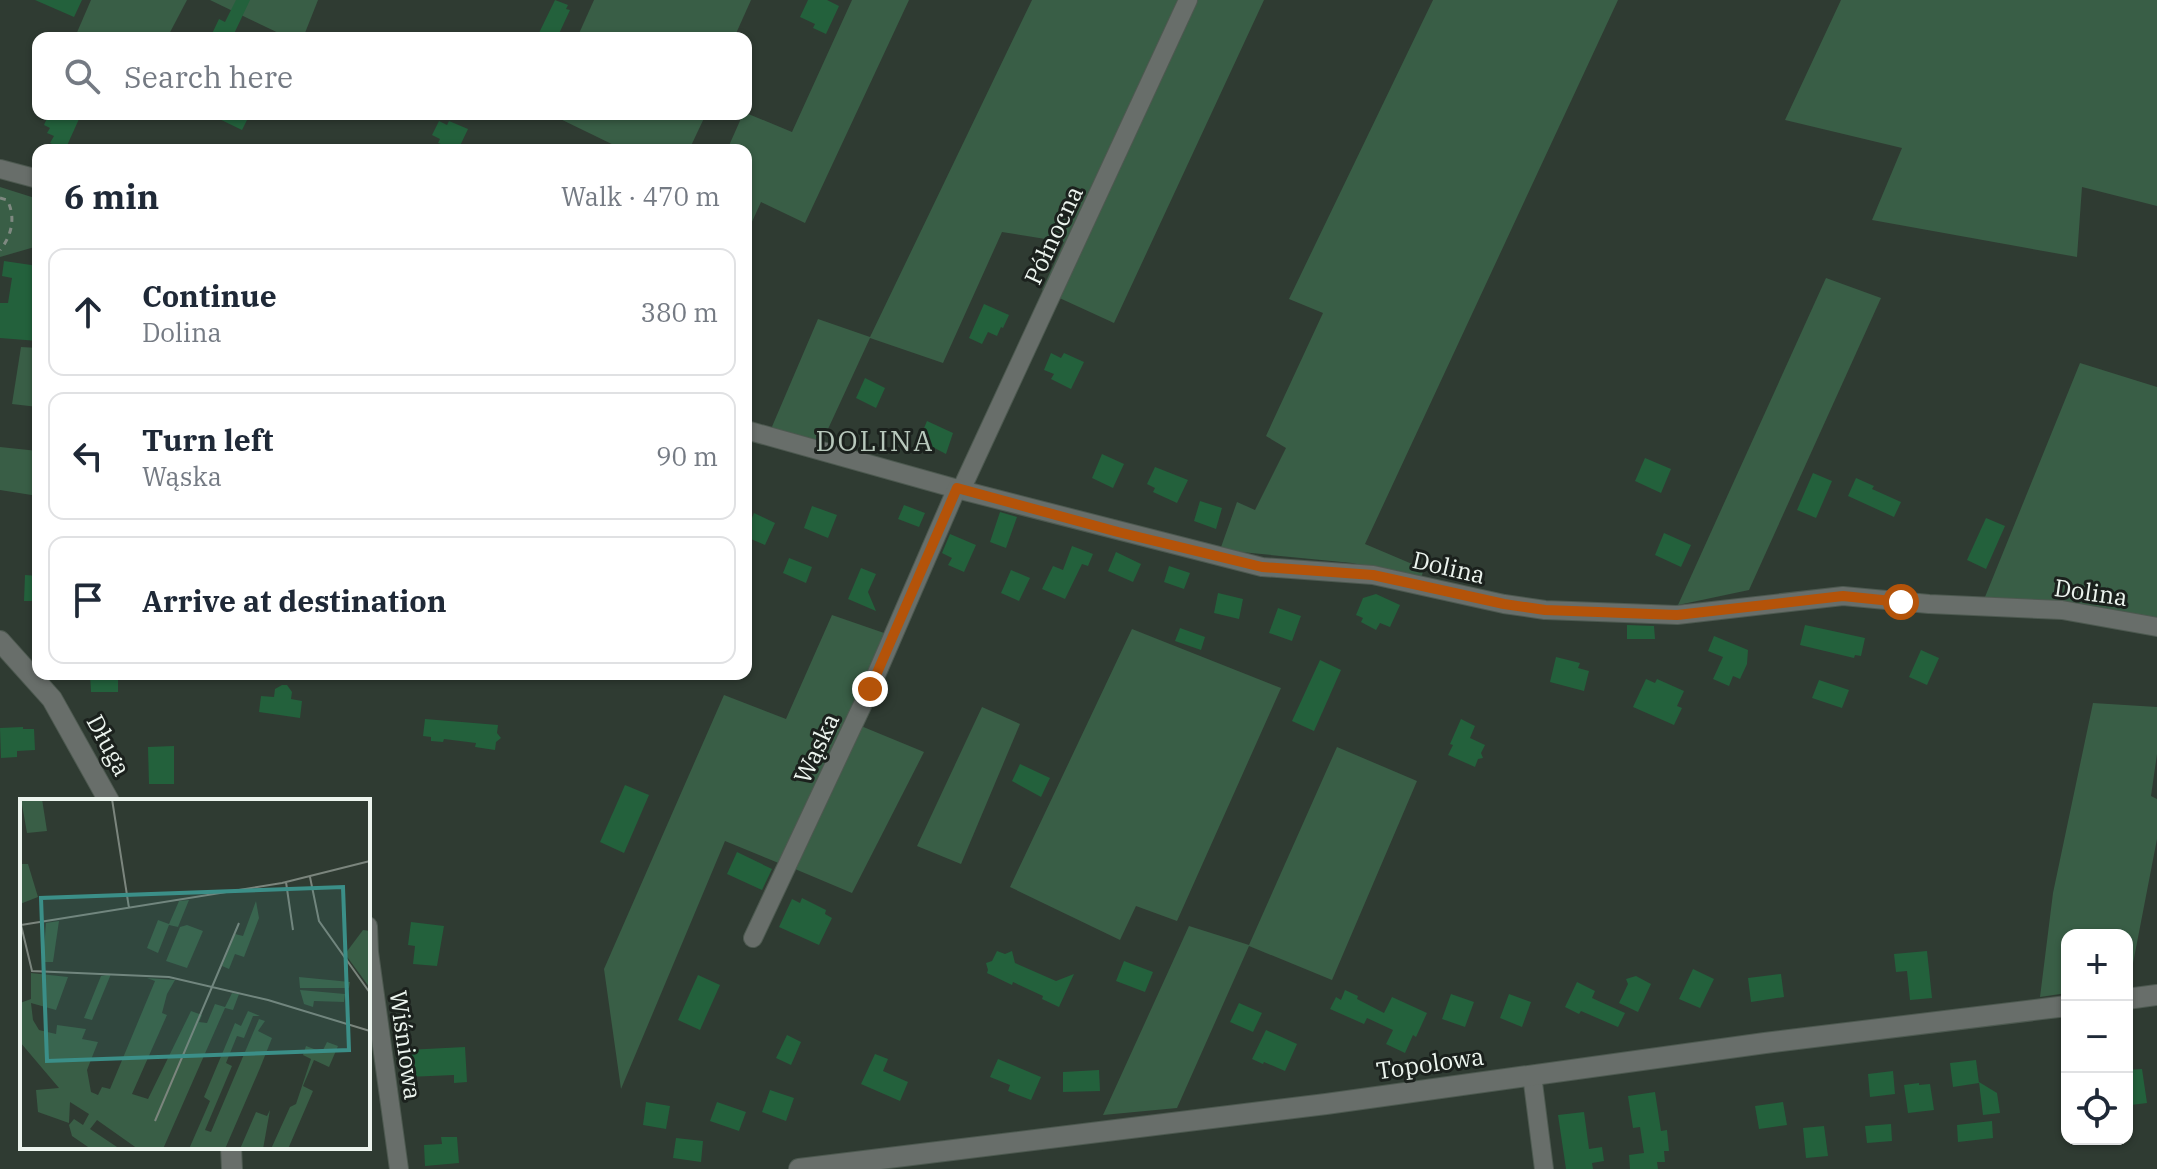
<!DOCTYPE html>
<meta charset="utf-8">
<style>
body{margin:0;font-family:"IBM Plex Serif",serif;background:#f6f6f7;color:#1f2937}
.controls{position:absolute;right:24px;bottom:24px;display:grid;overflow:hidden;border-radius:16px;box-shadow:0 2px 6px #0004}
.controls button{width:72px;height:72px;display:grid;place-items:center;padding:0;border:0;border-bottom:2px solid #e0e1e3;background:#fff;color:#1f2937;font:40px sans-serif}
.stop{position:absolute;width:24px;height:24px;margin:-18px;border:6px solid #b45309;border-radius:50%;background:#fff}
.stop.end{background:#b45309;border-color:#fff;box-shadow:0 2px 8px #0008}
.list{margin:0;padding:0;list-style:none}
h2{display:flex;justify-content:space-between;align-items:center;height:104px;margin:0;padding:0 32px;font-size:34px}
h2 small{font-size:26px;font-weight:400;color:#747a83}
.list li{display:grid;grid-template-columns:52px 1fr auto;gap:24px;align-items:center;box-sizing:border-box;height:128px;margin:0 16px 16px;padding:0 16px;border:2px solid #e0e1e3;border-radius:16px}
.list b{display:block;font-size:30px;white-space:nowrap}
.list p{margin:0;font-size:26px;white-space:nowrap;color:#747a83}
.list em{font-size:26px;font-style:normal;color:#747a83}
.icon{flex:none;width:44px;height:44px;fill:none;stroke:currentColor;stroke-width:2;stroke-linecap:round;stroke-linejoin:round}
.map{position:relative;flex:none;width:2157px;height:1169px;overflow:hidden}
.search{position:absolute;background:#fff;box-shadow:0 2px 6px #0004;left:32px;top:32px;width:720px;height:88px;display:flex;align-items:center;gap:20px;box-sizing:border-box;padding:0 28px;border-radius:16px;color:#747a83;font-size:30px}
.panel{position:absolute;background:#fff;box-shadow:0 2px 6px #0004;left:32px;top:144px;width:720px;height:536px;border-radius:16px}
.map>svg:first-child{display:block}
</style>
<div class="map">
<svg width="2157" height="1169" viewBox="0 0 2157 1169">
<rect width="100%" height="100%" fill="#2f3b32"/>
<g fill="#395e46">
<path d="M91 0H187L167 38H79L75 37Z"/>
<path d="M210 0H318L303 38H289Z"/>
<path d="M594 0H751L734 38H577Z"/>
<path d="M852 0H909L805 223 761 202 746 235V150H727L743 114 746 113 792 132Z"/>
<path d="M1032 0H1264L1114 323 1042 290 1064 242 1002 232 943 363 870 338 822 442 771 429 818 319 870 337Z"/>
<path d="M1433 0H1618L1365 544 1424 569 1421 578 1352 563 1220 550 1237 502 1255 510 1286 448 1266 436 1323 313 1289 299Z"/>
<path d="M1841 0H2157V206L2082 187 2077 257 1872 220 1902 148 1785 120Z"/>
<path d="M550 114H706L689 150H624Z"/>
<path d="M0 187 38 199V246L0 257Z"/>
<path d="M1826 278 1881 298 1749 590 1678 605Z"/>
<path d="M21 347 38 348V407L12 404Z"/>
<path d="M2080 363 2157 387V618L2128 613 1985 597Z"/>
<path d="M0 447 38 451V496L0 490Z"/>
<path d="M832 615 887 634 781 864 725 841 621 1089 604 969 724 695 786 719Z"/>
<path d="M1132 629 1281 688 1177 921 1136 906 1120 940 1010 887Z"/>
<path d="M2093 703 2157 707V754L2151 796 2157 799V839L2129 984H2127V935H2067V993L2040 997 2053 893Z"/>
<path d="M982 707 1020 724 961 864 917 846Z"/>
<path d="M861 726 924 752 852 893 795 869Z"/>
<path d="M1337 747 1417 781 1332 980 1249 946 1177 1108 1103 1115 1189 926 1249 945Z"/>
</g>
<g fill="#23613c">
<path d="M35 0H82L74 17Z"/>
<path d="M236 0H250L232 38H210L219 19 225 22Z"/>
<path d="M555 0 568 5 566 9 570 10 557 38H551L539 33Z"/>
<path d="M808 0H827L839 6 826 34 813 28 815 24 800 17Z"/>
<path d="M49 114H68L79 119 65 150 50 143 54 136 47 133 50 128 44 125Z"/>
<path d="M209 114H250L242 130Z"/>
<path d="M439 121 447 125 449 121 468 129 458 150 438 143 440 139 432 135Z"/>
<path d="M4 261 38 266V341L0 338V303H8L12 278 2 276Z"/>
<path d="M984 304 1009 315 1003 328 1001 327 997 336 988 332 982 344 969 338Z"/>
<path d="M1051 353 1061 358 1064 353 1084 362 1071 389 1051 379 1054 374 1044 370Z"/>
<path d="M865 378 885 388 876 408 856 398Z"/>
<path d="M927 421 953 433 946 454 919 440Z"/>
<path d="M1102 454 1124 464 1113 488 1092 478Z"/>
<path d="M1645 458 1671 469 1661 493 1635 481Z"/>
<path d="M1155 467 1188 480 1177 503 1153 492 1155 488 1147 484Z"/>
<path d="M1813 473 1832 481 1816 518 1797 510Z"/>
<path d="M1856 478 1874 486 1872 489 1901 502 1894 517 1848 496Z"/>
<path d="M1200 501 1222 508 1216 529 1194 521Z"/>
<path d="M904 505 925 513 919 527 898 519Z"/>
<path d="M812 506 837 515 828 538 804 528Z"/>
<path d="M1000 512 1017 517 1006 548 990 542Z"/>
<path d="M754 513 775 523 765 545 746 537V515L752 518Z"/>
<path d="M1986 518 2005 526 1986 569 1967 560Z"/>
<path d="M1664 533 1691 545 1681 567 1655 555Z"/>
<path d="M950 534 976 545 964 572 948 565 952 558 942 553Z"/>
<path d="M1072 546 1093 554 1088 566 1082 564 1065 599 1042 589 1053 566 1063 570Z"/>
<path d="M1116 552 1141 564 1133 582 1108 571Z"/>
<path d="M789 558 812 567 806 583 783 573Z"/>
<path d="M1169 566 1190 573 1184 589 1164 582Z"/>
<path d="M861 568 876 574 868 592 876 611 848 599Z"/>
<path d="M1011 570 1030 578 1019 601 1001 593Z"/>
<path d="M25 575 38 576V601H24Z"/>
<path d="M1218 593 1243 599 1239 619 1214 613Z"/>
<path d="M1376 594 1400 605 1390 627 1380 623 1376 630 1361 622 1363 618 1356 615 1363 598Z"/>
<path d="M1278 608 1301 616 1292 641 1269 633Z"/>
<path d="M1627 625 1654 626 1655 639H1627Z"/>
<path d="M1805 625 1865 638 1861 656 1855 655 1854 658 1800 645Z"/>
<path d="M1180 628 1205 637 1201 650 1175 641Z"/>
<path d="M1714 636 1748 650 1747 664 1740 679 1733 676 1729 686 1713 679 1723 657 1708 651Z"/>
<path d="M1921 650 1939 658 1927 685 1909 677Z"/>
<path d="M1556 657 1580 663 1578 668 1589 671 1584 691 1550 682Z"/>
<path d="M1320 660 1341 670 1314 731 1292 721Z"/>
<path d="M90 674H118V692H91Z"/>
<path d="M1646 679 1655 683 1657 679 1684 691 1677 706 1682 708 1674 725 1633 707Z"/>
<path d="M1819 680 1849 690 1842 708 1812 698Z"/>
<path d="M282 685H287L292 692 291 699 302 701 300 718 259 712 261 696 274 697 275 689Z"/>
<path d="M425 719 498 725 497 733 501 738 496 742 495 750 475 747 476 743 444 739 443 742 431 741V737L423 736Z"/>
<path d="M1461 719 1475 726 1470 738 1485 745 1481 753 1483 758 1478 759 1475 767 1448 755 1453 745 1450 744Z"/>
<path d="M23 727V729H34L35 750 17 751V757L1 758 0 728Z"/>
<path d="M174 746V784H149L148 747Z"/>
<path d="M1020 764 1050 778 1041 797 1012 781Z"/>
<path d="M625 785 649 795 624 853 600 842Z"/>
<path d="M737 852 772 869 762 890 727 874Z"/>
<path d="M802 898 826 910 825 914 832 918 819 945 779 927 792 899 800 903Z"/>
<path d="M411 922 444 926 437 966 413 964 415 946 408 945Z"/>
<path d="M997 951 1005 954 1012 951 1015 963 1056 981 1074 974 1059 1007 1042 999 1043 996 1013 982 1012 985 987 973 988 970 986 963 992 961Z"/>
<path d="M1927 951 1932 998 1910 1000 1907 971 1896 972 1894 954Z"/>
<path d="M1124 961 1153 972 1145 992 1116 981Z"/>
<path d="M1693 969 1714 979 1700 1008 1679 999Z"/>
<path d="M1781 974 1784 997 1751 1002 1748 978Z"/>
<path d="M698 975 720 985 700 1030 678 1020Z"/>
<path d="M1636 976 1651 984 1638 1012 1619 1003 1628 984 1626 979Z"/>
<path d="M1577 982 1595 991 1592 998 1625 1013 1618 1027 1581 1011 1579 1014 1565 1007Z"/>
<path d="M1345 990 1358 996 1357 999 1384 1013 1392 997 1427 1013 1416 1037 1413 1035 1405 1053 1386 1044 1393 1030 1367 1018 1364 1024 1330 1009 1336 997 1341 1000Z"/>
<path d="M1451 994 1474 1002 1465 1027 1442 1019Z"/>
<path d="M1509 994 1531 1002 1522 1027 1500 1018Z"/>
<path d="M1239 1003 1262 1013 1253 1032 1230 1022Z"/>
<path d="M1266 1030 1297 1044 1285 1071 1264 1062 1263 1064 1252 1059Z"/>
<path d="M787 1035 801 1042 791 1065 776 1058Z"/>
<path d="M465 1047 467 1082 454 1083V1075L407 1077 406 1050Z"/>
<path d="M875 1054 888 1059 883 1071 908 1082 900 1101 861 1084Z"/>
<path d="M998 1059 1041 1077 1031 1100 1008 1091 1010 1085 990 1077Z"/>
<path d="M1976 1060 1979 1083 1953 1087 1950 1063Z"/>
<path d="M2142 1069 2147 1103 2131 1105V1102H2127V1070Z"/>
<path d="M1099 1070 1100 1091 1063 1092V1072Z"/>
<path d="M1893 1071 1895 1094 1870 1097 1868 1074Z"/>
<path d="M1979 1082 1997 1093 2000 1113 1983 1115Z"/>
<path d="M1919 1083V1085L1930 1084 1934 1110 1908 1113 1904 1085Z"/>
<path d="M770 1090 794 1098 786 1121 762 1112Z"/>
<path d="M1655 1092 1661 1131 1667 1130 1669 1151H1664L1665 1162H1657L1658 1169H1630L1629 1155 1644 1153 1640 1127 1633 1128 1628 1096Z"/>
<path d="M646 1102 670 1106 666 1129 643 1125Z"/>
<path d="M717 1102 746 1112 739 1131 710 1121Z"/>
<path d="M1783 1102 1787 1125 1759 1129 1755 1106Z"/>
<path d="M1584 1112 1589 1149 1602 1147 1604 1161 1592 1163 1593 1169H1566L1558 1115Z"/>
<path d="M1992 1121 1993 1138 1958 1142 1957 1125Z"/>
<path d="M1891 1124 1892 1141 1867 1143 1865 1126Z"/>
<path d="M1824 1126 1828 1156 1806 1158 1803 1128Z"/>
<path d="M441 1137H457L459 1163 425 1166 424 1145 442 1144Z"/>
<path d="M676 1138 703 1141 701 1162 673 1158Z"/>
</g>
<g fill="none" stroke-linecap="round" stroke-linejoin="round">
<defs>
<g id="minor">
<path d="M0 169 38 179"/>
<path d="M746 430 961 490 1262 567 1373 575 1504 604 1545 610 1677 615 1843 596 1929 604 2062 610 2157 627"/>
<path d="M961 490 1188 0"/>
<path d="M368 926 369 952 399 1169"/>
<path d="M753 938 870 689 957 488"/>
<path d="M1532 1075 1544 1169"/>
</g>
<g id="tertiary">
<path d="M0 641 52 699 109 801"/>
<path d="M2127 999 2157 995"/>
<path d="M231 1147 232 1169"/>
<path d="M799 1169 1326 1104 1765 1043 2067 1006"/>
</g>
</defs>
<use href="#minor" stroke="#4d5950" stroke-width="20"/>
<use href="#tertiary" stroke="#4d5950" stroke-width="22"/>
<path stroke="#7f8981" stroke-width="3" stroke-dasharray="6 6" stroke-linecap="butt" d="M0 198 7 200C16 216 12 236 0 250"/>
<use href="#minor" stroke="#686e6a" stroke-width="18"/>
<use href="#tertiary" stroke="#686e6a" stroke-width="20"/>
</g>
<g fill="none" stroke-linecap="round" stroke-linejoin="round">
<path stroke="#b45309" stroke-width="10" d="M870 689 957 488 1118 532 1262 567 1373 575 1504 604 1545 610 1677 615 1843 596 1901 602"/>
</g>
<g text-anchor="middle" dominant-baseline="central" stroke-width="6" stroke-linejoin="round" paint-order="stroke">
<g font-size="24" fill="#ecf4ee" stroke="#1b211d">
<text transform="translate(1053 235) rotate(-65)">Północna</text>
<text transform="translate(1449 567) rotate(13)">Dolina</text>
<text transform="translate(2091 592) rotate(8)">Dolina</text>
<text transform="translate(109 745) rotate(62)">Długa</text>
<text transform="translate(816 748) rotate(-65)">Wąska</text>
<text transform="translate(406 1045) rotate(82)">Wiśniowa</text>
<text transform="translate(1430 1063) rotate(-8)">Topolowa</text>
</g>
<g font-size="28" letter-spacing="2" fill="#b8c8bc" stroke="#1b211d">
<text x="875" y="440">DOLINA</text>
</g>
</g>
<g transform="translate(20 799)">
<rect width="350" height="350" fill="#2f3b32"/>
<path d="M1 0H22L27 32 7 34ZM0 65H8L18 98 0 105ZM169 101 158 128 149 126 138 154 127 149 138 121 149 125 159 102ZM236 102 239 119 224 158 215 155 209 170 202 167 215 135 223 137ZM39 122 33 163H23L26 124ZM167 126 183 132 167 169 146 162 160 128ZM343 131 350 132V189L325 155ZM11 174 48 178 36 211 11 204 13 221 19 231 36 235 37 226 66 230 62 240 78 243 67 271 71 293 78 296 82 288 90 290 135 182 127 179 155 181 147 195 142 214 147 216 112 295 128 300 171 212 182 216 179 223 187 224 195 205 205 208 212 194 219 195 213 211 205 209 143 350H118L77 321 70 330 100 350H71L52 337 49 326 54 320 63 326 69 315 50 303 49 324 18 313 16 291 39 289 0 243V204L11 200ZM91 175 72 221 64 219 81 177ZM279 178 330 183 329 189H280ZM280 191 325 195 324 203 294 202 293 208 284 205ZM228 212 240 217H233L224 239 217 237 206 264 212 267 185 331 191 333 239 220 245 222 238 232 252 239 240 269 205 350H169L190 302 184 298 215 224 221 227ZM307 243 318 247 309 268 294 261 283 287 293 292 268 350H251L270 308 276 305 291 260 283 256 286 247 302 253ZM250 311 243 350H220L236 313 247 317Z" fill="#395e46"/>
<path fill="none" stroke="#7b857d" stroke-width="2" d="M92 0 109 109M290 78 299 122 350 194M266 83 273 131M1 126 12 172 149 178 248 201 350 232M1 126 262 84 350 62M192 188 219 124M135 322 192 188"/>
<path fill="#3b8f88" fill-opacity="0.15" stroke="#3b8f88" stroke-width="4" d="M323 88 329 251 27 262 21 99Z"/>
<rect width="350" height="350" fill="none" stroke="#ecf4ee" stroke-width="4"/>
</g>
</svg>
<div class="controls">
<button>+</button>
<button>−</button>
<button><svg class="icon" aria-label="locate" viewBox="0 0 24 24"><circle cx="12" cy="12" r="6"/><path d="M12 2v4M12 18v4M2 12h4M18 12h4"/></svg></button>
</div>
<div class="stop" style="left:1901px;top:602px"></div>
<div class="stop end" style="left:870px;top:689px"></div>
<div class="search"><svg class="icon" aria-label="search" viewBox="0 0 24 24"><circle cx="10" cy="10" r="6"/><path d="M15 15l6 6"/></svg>Search here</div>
<section class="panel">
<h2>6 min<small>Walk · 470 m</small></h2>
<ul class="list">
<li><svg class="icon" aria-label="ahead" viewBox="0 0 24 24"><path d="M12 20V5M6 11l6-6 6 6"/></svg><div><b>Continue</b><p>Dolina</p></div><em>380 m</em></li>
<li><svg class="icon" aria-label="left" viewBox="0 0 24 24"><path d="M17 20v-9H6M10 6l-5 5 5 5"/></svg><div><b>Turn left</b><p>Wąska</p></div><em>90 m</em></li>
<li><svg class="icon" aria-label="arrive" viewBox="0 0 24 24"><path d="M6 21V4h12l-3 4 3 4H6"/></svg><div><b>Arrive at destination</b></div></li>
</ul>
</section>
</div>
